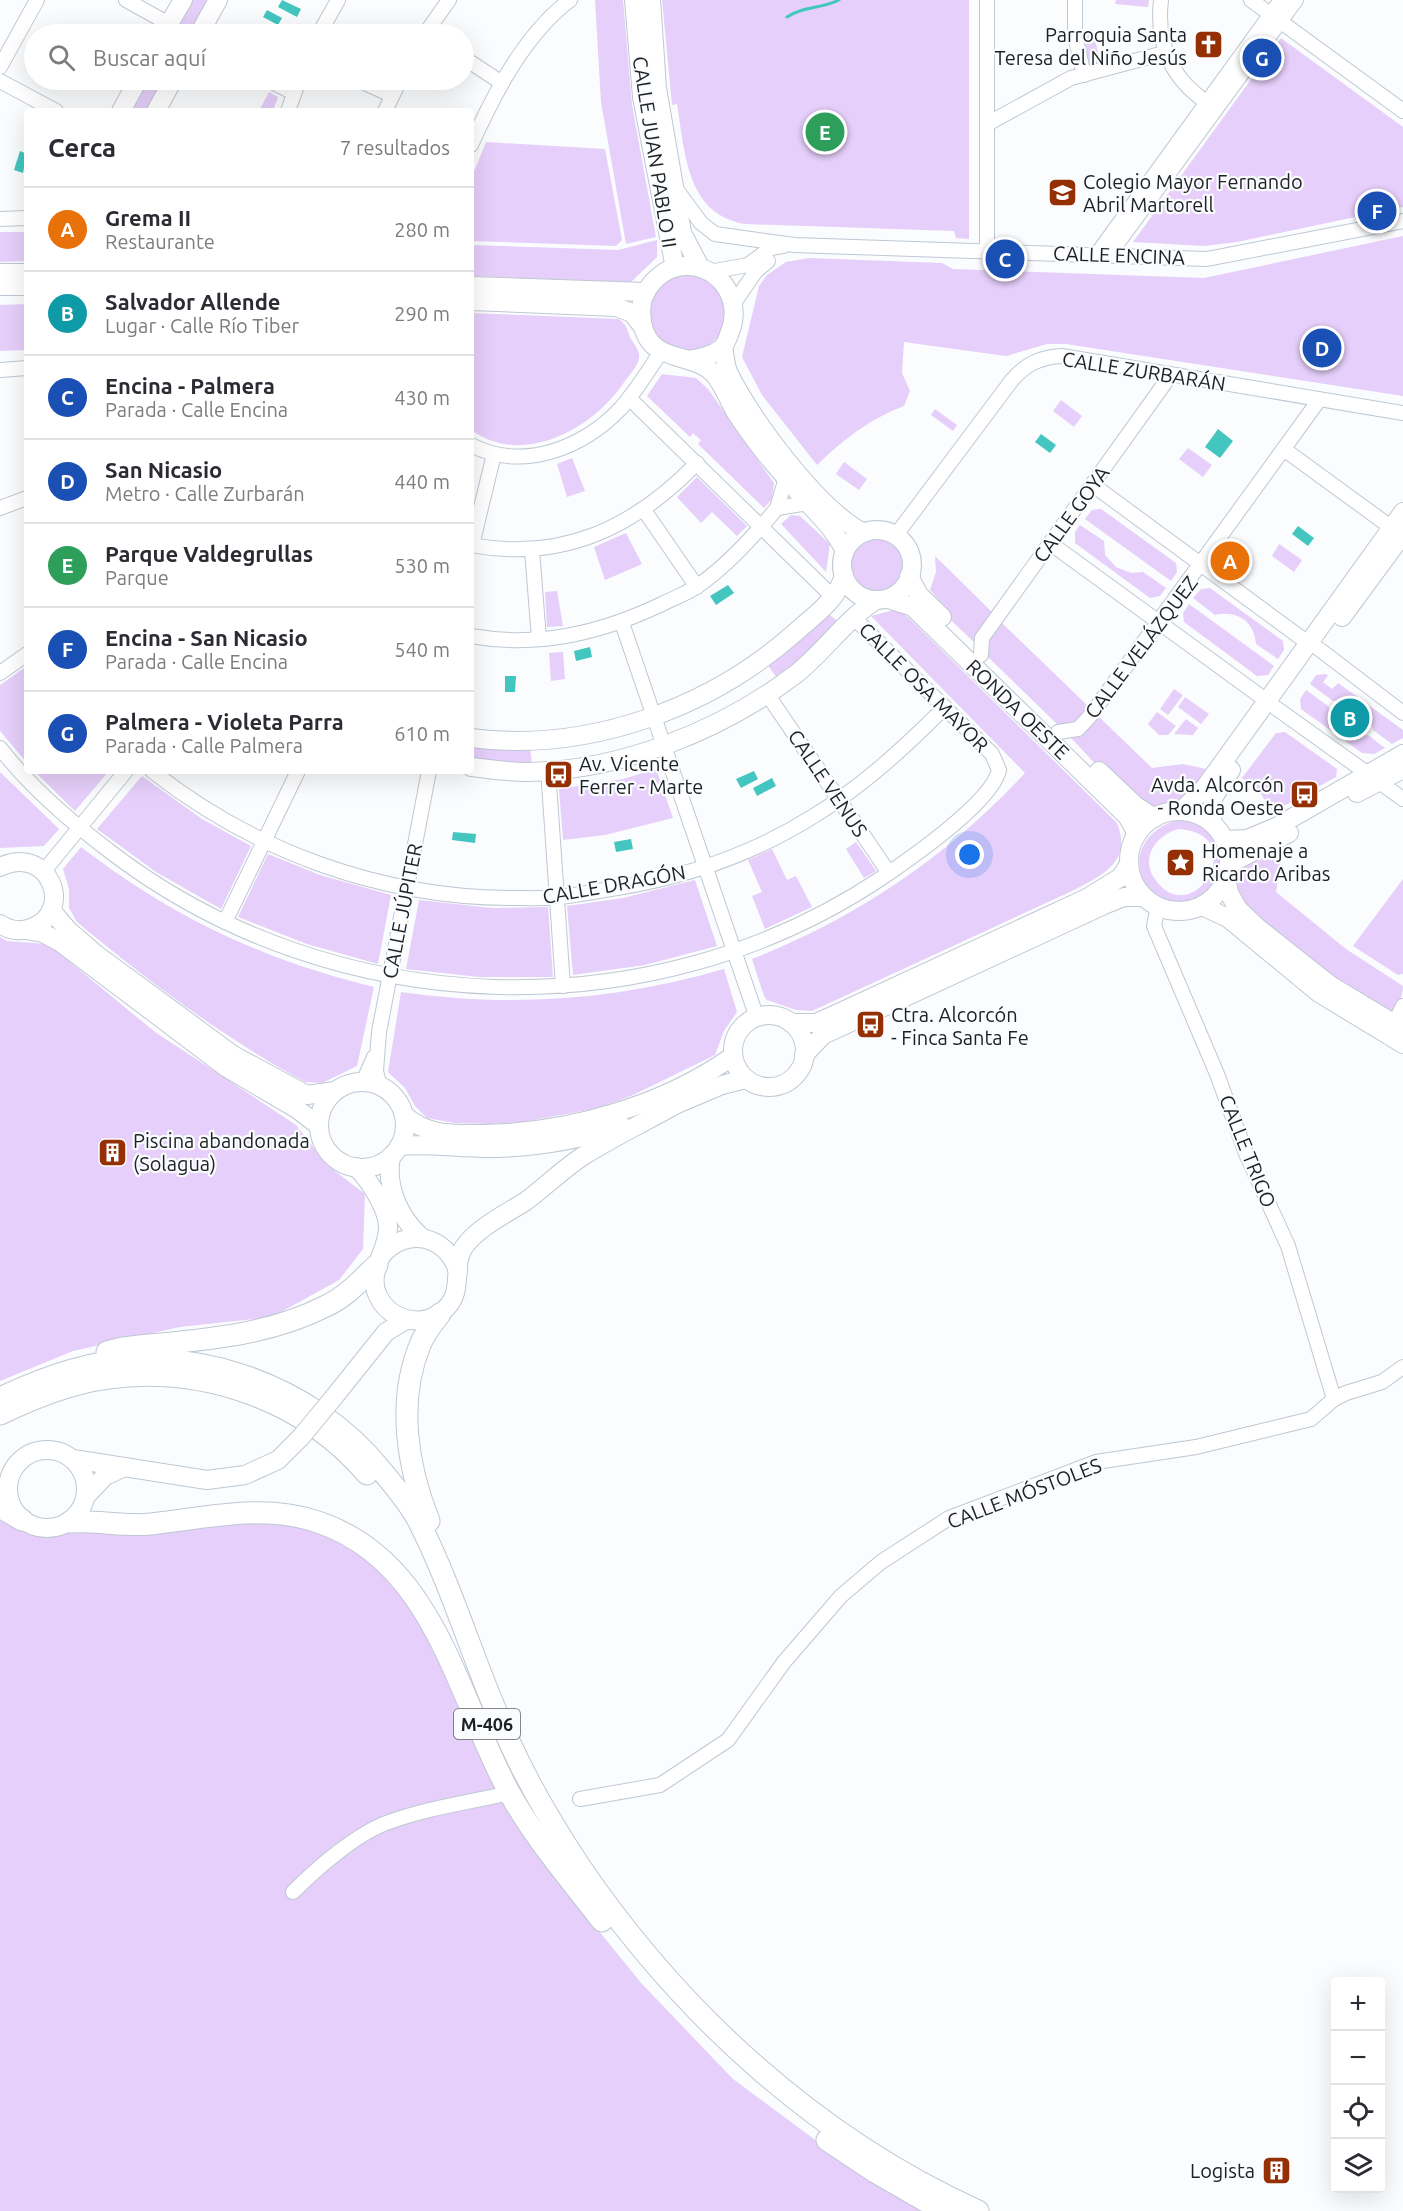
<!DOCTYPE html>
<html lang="es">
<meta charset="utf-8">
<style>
body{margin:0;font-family:Ubuntu,sans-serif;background:#f7f7f7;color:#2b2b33}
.controls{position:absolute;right:18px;bottom:18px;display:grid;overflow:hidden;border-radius:6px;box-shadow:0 6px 24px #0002}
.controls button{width:54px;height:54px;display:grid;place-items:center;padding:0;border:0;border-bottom:2px solid #e1e1e2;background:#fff;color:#2b2b33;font:30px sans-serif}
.you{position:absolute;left:970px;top:855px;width:21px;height:21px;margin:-15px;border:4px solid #fff;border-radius:50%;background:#1a73e8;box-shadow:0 0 0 9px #1a73e833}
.badge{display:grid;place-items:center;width:39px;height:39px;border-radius:50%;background:#1a73e8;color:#fff;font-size:20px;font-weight:700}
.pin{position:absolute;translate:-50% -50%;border:3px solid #fff;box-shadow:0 2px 6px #0006}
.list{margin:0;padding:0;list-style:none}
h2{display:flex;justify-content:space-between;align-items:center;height:78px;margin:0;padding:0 24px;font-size:26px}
h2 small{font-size:20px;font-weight:400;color:#7c7c81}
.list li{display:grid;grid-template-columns:39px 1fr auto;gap:18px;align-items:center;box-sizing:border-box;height:84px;padding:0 24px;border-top:2px solid #e1e1e2}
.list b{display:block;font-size:22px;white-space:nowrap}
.list p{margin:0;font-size:20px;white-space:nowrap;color:#7c7c81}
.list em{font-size:20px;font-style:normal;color:#7c7c81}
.icon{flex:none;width:33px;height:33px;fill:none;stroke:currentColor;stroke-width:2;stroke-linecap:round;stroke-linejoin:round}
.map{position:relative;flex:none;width:1403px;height:2211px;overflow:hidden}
.search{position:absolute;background:#fff;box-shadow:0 6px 24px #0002;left:24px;top:24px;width:450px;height:66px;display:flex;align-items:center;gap:15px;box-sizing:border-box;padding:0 21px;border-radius:33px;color:#7c7c81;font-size:22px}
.panel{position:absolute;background:#fff;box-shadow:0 6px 24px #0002;left:24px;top:108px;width:450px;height:666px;border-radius:6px}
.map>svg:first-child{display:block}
</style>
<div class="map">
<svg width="1403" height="2211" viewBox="0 0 1403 2211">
<rect width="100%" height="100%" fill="#fafcfe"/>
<g fill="#e6cffa" fill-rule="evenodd">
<path d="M188 0H212L193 34H172Z"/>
<path d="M595 0H623L632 105 656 237 626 244 601 102Z"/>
<path d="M662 0H969V239L956 238 954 231 745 224C686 214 685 152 677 104L672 105Z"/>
<path d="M1116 0H1149L1148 7 1115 4Z"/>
<path d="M1092 29 1101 63 1088 67 1082 31Z"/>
<path d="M1281 38 1403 127V207L1237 242 1204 246 1133 242Z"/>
<path d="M144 80H168L151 111H127Z"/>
<path d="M269 92 278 97 273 111H259Z"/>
<path d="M486 142 605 149 622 240 616 246 471 241V179Z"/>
<path d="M0 232H27V261L0 262Z"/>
<path d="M1403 236V396L1066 344H1047L1006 356 904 342 902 373 910 391 904 406C869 419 843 440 817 465L762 395 742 357 759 286 767 275 786 262 809 258 942 263 953 269 1204 278Z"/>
<path d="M657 240V257L631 282 471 276V245L618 250Z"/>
<circle cx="688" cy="312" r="39"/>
<path d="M27 304V350L0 351V305Z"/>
<path d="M471 313 618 319C626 323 627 329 630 337 633 343 640 350 639 358 638 366 630 374 625 381 594 428 524 468 471 430Z"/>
<path d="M662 374 696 378 708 389 774 483 772 499 764 508 698 444 701 440 693 433 690 437 647 396Z"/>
<path d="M1061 400 1082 416 1074 427 1053 411Z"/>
<path d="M935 409 957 425 953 431 931 415Z"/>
<path d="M1188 448 1212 465 1203 477 1179 459Z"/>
<path d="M572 458 585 491 567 497 557 464Z"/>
<path d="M844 462 867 479 859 490 836 474Z"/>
<path d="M697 477 747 526 737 536 712 512 701 523 677 497Z"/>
<path d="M1101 509 1176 563 1177 572 1171 581 1085 519 1092 510Z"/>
<path d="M791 515 800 516 830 544 826 572 781 524Z"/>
<path d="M1080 525 1104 541 1105 555 1116 567 1131 573 1143 572 1166 588 1160 596 1150 598 1075 543V532Z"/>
<path d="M626 533 642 564 605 580 594 547Z"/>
<circle cx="877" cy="563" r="28"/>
<path d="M1279 544 1302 560 1294 572 1272 556Z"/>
<path d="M935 556 994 614 976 644 934 604 938 599 930 590 936 572Z"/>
<path d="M1210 588 1283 641 1284 650 1278 659 1256 644C1254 621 1237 610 1215 615L1193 598 1201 589Z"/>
<path d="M557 591 563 626 547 627 545 592Z"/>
<path d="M1189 604 1274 666 1268 675 1257 676 1184 622 1183 613Z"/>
<path d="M894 610 901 612 909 618 1117 823C1133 862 1101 876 1072 891L812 1011 796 1010 767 1000 764 996 752 959C858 917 948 856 1025 773L871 616Z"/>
<path d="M826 612 842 625 779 681 767 664Z"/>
<path d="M1000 621 1090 708 1080 722 1064 727 1057 724 986 655V640Z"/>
<path d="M563 652 565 679 551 681 549 653Z"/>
<path d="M27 666V763L0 731V685Z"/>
<path d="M1326 674 1328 676 1323 682 1332 689 1338 683 1403 730V738L1392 744 1373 730 1368 712 1363 707 1350 699 1333 701 1310 684 1316 675Z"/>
<path d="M1174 689 1183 695 1168 715 1160 709Z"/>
<path d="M1306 690 1328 706 1337 728 1354 737 1368 735 1385 748 1374 754 1362 753 1301 709 1300 699Z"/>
<path d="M1185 697 1209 714 1201 724 1178 707Z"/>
<path d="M1157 712 1176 726 1168 735H1159L1148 724Z"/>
<path d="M1097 715 1152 768 1183 764 1211 770C1201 781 1188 800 1175 807 1143 823 1091 758 1071 738L1078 735Z"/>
<path d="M1186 719 1198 728 1193 735 1174 734Z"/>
<path d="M1285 732 1337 769 1336 777 1273 812 1260 793 1242 778 1276 733Z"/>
<path d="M471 744 530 746 532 767 471 765Z"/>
<path d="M656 769 673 818 605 835 563 840 559 789 623 779Z"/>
<path d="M34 771H109L75 811Z"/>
<path d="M0 772 59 829 44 846 0 848Z"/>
<path d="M142 776 202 819 251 846 221 909 156 872 97 829Z"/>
<path d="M1178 820C1248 825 1229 917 1172 903 1160 900 1149 892 1144 881 1130 852 1150 827 1178 820ZM1178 829C1252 833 1195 930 1157 882 1139 860 1154 836 1178 829Z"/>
<path d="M856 842 876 871 864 878 846 849Z"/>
<path d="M1277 845 1280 866 1276 892 1346 949 1403 986C1403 997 1397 1007 1395 1019L1356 997 1240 904 1234 876 1241 866Z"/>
<path d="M81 847C172 917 263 960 374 987L357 1066 322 1083 305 1082C223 1037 149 982 77 922L69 908V889L63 869Z"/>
<path d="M772 849 787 880 796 876 812 907 765 929 752 896 762 892 748 860Z"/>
<path d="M268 854 320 875 391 895 378 964 307 944 238 917Z"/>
<path d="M1403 879V974L1398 975 1353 946Z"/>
<path d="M695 880 717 946 645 965 573 975 567 906 623 898Z"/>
<path d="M419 900 492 908 548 907 553 977H479L406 969Z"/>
<path d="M0 937 6 941 48 944 155 1032 296 1125 327 1165 365 1194 363 1249 339 1280 272 1317 180 1327 73 1351 0 1381Z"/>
<path d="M724 969 737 1012 724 1031 715 1055 633 1095 599 1108 523 1122 490 1124 454 1123 427 1118 415 1106 405 1088 388 1072 401 992C511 1008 618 1000 724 969Z"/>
<path d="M0 1514C31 1537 33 1542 73 1531L292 1520 351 1543 392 1574 434 1641 559 1882 642 1984 733 2079 861 2174 940 2211H0Z"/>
</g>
<g fill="#42c6bf">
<path d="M282 0 301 9 297 17 278 7Z"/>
<path d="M267 10 282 18 278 25 263 17Z"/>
<path d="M20 151 27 154 23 173 14 170Z"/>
<path d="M1218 429 1233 441 1220 458 1205 447Z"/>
<path d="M1041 434 1056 445 1050 453 1035 442Z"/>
<path d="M1298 526 1314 538 1308 546 1292 534Z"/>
<path d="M728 585 734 593 716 605 710 596Z"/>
<path d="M590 647 592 657 576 661 574 651Z"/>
<path d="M505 676H516L515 692H505Z"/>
<path d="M754 771 758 779 741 788 736 779Z"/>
<path d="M772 778 776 786 757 796 753 788Z"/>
<path d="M453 832 476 834 475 843 452 840Z"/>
<path d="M631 839 633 849 616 852 614 842Z"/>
</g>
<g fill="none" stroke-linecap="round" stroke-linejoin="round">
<path stroke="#42c6bf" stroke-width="3" d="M787 17C803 6 822 9 839 0"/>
<defs>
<g id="minor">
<path d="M126 0 169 24"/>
<path d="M1075 0V36L1084 75"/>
<path d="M1161 0C1156 43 1171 79 1208 103"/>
<path d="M1251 0 1403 111"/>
<path d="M319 34 338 0"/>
<path d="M425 34 449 0"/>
<path d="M464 58 502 83"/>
<path d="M0 67 37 0"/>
<path d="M268 80 294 93"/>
<path d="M358 80 391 95"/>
<path d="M0 81 56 111"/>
<path d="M288 111 299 80"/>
<path d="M385 111 400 80"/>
<path d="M989 123 1071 78 1164 53"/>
<path d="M471 145C494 94 524 35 570 0"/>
<path d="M676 189 701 223 715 234 794 245 1207 259 1403 221"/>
<path d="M0 219 27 218"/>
<path d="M987 251V0"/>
<path d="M1097 254 1281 0"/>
<path d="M1109 255 1296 0"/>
<path d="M709 272 748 265 771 248 783 246"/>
<path d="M734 303 756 271 768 261"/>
<path d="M0 370 27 368"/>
<path d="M629 398 833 597"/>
<path d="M471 445C523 472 583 448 621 408 636 391 648 371 661 352"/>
<path d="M1285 450 1392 528"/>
<path d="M786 478 777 508 808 503"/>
<path d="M1093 485 1308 643"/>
<path d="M0 508 27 498"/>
<path d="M644 510 697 587"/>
<path d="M896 535 1012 380C1026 364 1040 357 1062 356L1403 413"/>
<path d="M1050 543 1267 701"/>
<path d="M471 545C562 562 634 528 697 463"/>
<path d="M472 545 494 454"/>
<path d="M532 550 539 639"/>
<path d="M622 623 757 1018"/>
<path d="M471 636C539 648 601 633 662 604 674 598 688 593 699 585 729 564 754 536 777 508"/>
<path d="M1319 649 1403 713"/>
<path d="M981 655 982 638 1170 376"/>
<path d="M0 673 27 654"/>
<path d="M767 694 889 873"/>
<path d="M1276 708 1403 799"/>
<path d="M1058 732 1078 729 1090 716 1319 400"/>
<path d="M0 748C31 788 72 823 112 853 334 1022 651 1033 883 877 911 858 992 802 999 770L992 754 854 618"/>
<path d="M548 769 563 986"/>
<path d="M152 771C254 851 379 897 509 898 525 898 542 899 559 897 578 895 598 891 617 888 685 877 753 854 812 817 862 787 904 748 945 707"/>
<path d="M44 871 126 771"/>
<path d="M1158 906 1154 926 1217 1074 1247 1156 1288 1246 1334 1399"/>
<path d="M225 922 298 771"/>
<path d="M1403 1006 1398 1016 1403 1024"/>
<path d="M363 1082 374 1057"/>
<path d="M380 1086 376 1071 379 1032 429 771"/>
<path d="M580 1799 660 1785 728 1740 784 1662 841 1596 881 1562 949 1518 1096 1462 1196 1447 1311 1419 1334 1399 1346 1393 1382 1382 1403 1367"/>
<path d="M293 1892C317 1868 357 1833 389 1822 427 1808 470 1802 509 1793"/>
</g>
<g id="major">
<path d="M634 0 642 97 675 268"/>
<path d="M651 0 657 88 682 233 700 267"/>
<path d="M163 34 183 0"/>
<path d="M199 34 218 0"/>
<path d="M121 111 138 80"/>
<path d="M156 111 173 80"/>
<path d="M0 273H27"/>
<path d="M0 286H27"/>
<path d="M471 286 646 292"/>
<path d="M471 301 616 307 632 313 643 327"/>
<path d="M723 347C725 356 725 366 729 374 753 421 816 507 862 532"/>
<path d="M688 360C699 358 712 356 722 348 726 344 728 337 730 332 744 298 716 259 677 267 663 270 650 282 644 296 640 304 641 313 642 322 649 364 689 351 712 372 722 381 728 399 735 411 755 443 780 471 805 500 820 516 834 529 844 549"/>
<circle cx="877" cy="565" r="35"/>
<path d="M909 576 919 595 942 617"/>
<path d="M888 599 913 607 1127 816 1137 834"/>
<path d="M1342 617 1403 534"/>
<path d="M471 738C589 753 711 708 798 630 816 614 838 599 844 575"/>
<path d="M471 767C489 769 508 772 526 772 620 771 721 731 796 674 824 652 847 618 876 600"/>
<path d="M1099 771 1136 806 1155 818"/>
<path d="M1357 793 1403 769"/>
<path d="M1181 811 1203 790 1403 512"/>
<circle cx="1179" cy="861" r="50"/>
<path d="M1212 823 1213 798 1231 770"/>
<path d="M1225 840 1247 839 1276 827 1403 754"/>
<path d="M1229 864 1289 833"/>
<path d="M0 867C49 843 76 912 31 928 20 932 9 930 0 924"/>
<path d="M1226 879 1229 893 1238 909 1258 928 1330 985 1403 1029"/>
<path d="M1202 906 1228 918 1319 993 1403 1044"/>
<path d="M51 910 68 930 97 955 233 1055 307 1095 335 1091"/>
<path d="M26 930 43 933 60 942 227 1068 297 1109 319 1126"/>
<circle cx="769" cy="1051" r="36"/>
<path d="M791 1023H816L832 1016 1087 898 1121 877 1129 864"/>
<path d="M804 1055 823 1035 1104 905 1124 897H1144"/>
<circle cx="362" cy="1125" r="43"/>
<path d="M665 1109 722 1085 746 1079"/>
<path d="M404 1115C427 1136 452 1134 482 1134 567 1133 663 1106 733 1056"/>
<path d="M399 1146C431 1143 463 1149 496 1148 538 1147 582 1139 622 1126"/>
<path d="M391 1156C385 1186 399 1217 421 1237"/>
<path d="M356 1167C369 1180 387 1207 388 1226 389 1251 366 1271 378 1296 389 1319 419 1328 440 1313 467 1295 450 1269 464 1247 478 1227 506 1214 526 1201 545 1187 563 1169 583 1156 613 1137 645 1122 675 1105"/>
<path d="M381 1256C406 1226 446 1235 458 1271"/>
<path d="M334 1397 386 1332 406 1320"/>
<circle cx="47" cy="1489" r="39"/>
<path d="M73 1459 207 1480 245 1475 278 1460 301 1437"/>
<path d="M86 1496 105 1476 125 1467"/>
</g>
<g id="highway">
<path d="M107 1352 123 1348C192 1340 264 1338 326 1306 346 1297 361 1280 377 1265"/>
<path d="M0 1398C23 1387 48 1377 72 1370 183 1338 311 1382 382 1471 395 1487 410 1504 419 1522 455 1593 476 1671 510 1743 529 1785 554 1827 579 1865 679 2012 816 2138 978 2211"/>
<path d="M0 1414C34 1398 70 1383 108 1378 203 1365 304 1400 367 1474"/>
<path d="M0 1507 22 1520"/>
<path d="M429 1521C407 1466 397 1401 420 1345 424 1334 433 1323 440 1314"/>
<path d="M70 1522C97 1520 125 1527 151 1524 207 1518 263 1503 318 1522 435 1561 456 1695 509 1792 534 1838 570 1879 602 1921"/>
<path d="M827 2140 875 2172 943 2211"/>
</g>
</defs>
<use href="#minor" stroke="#bec8d3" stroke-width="16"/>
<use href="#major" stroke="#bec8d3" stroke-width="20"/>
<use href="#highway" stroke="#bec8d3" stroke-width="23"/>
<use href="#minor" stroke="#fff" stroke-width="14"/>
<use href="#major" stroke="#fff" stroke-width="18"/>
<use href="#highway" stroke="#fff" stroke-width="21"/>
<defs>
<path id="major-bridge" d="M301 1437 334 1397"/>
</defs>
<use href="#major-bridge" stroke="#bec8d3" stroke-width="20" stroke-linecap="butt"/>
<use href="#major-bridge" stroke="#fff" stroke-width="18"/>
</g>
<defs>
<symbol id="church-square" viewBox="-11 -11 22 22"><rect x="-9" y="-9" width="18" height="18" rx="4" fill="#953004" stroke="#fafcfe"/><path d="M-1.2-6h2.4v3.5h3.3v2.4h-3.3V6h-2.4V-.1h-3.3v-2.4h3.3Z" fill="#fff"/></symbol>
<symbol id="university-square" viewBox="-11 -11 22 22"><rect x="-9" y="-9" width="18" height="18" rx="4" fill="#953004" stroke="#fafcfe"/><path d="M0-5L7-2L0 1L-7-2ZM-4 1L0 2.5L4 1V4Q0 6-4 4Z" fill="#fff"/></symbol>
<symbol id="bus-square" viewBox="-11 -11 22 22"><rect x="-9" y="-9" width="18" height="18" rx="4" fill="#953004" stroke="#fafcfe"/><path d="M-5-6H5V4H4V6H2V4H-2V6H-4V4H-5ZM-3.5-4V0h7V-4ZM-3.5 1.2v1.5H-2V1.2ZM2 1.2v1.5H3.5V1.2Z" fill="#fff"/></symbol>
<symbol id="sight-square" viewBox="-11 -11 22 22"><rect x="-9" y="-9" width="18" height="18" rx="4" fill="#953004" stroke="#fafcfe"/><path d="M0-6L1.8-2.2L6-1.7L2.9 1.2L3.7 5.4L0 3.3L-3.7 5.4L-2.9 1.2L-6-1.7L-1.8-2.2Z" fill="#fff"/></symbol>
<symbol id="building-square" viewBox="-11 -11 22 22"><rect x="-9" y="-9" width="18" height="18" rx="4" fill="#953004" stroke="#fafcfe"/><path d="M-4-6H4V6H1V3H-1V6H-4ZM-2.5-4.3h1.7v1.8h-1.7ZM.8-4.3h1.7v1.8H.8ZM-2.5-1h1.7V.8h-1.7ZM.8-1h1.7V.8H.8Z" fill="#fff"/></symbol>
</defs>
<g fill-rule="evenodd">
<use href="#church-square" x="1192" y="28" width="33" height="33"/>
<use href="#university-square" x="1046" y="176" width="33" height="33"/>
<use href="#bus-square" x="542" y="758" width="33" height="33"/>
<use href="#bus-square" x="1288" y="778" width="33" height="33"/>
<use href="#sight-square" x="1164" y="846" width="33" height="33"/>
<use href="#bus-square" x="854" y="1008" width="33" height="33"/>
<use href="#building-square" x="96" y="1136" width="33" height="33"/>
<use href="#building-square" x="1260" y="2154" width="33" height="33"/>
</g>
<g text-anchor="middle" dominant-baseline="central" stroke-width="4.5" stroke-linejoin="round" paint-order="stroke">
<rect fill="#fafcfe" stroke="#5f6265" stroke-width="1.5" x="454" y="1709" width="66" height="30" rx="4.5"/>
<g font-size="18" font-weight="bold" fill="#1d2024">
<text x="487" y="1724">M-406</text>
</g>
<g font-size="20" fill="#1d2024" stroke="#fafcfe" text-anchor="start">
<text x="1187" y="34" text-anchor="end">Parroquia Santa<tspan x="1187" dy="23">Teresa del Niño Jesús</tspan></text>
<text x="1083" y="181">Colegio Mayor Fernando<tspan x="1083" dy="23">Abril Martorell</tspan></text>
<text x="579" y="763">Av. Vicente<tspan x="579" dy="23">Ferrer - Marte</tspan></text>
<text x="1284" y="784" text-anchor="end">Avda. Alcorcón<tspan x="1284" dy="23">- Ronda Oeste</tspan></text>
<text x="1202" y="850">Homenaje a<tspan x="1202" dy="23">Ricardo Aribas</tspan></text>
<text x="891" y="1014">Ctra. Alcorcón<tspan x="891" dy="23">- Finca Santa Fe</tspan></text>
<text x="133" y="1140">Piscina abandonada<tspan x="133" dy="23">(Solagua)</tspan></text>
<text x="1255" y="2170" text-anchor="end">Logista</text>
</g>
<g font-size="20" fill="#1d2024" stroke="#fafcfe">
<text transform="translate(655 152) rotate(81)">CALLE JUAN PABLO II</text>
<text transform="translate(1119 255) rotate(2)">CALLE ENCINA</text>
<text transform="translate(1144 371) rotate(9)">CALLE ZURBARÁN</text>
<text transform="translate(1071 514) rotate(-54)">CALLE GOYA</text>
<text transform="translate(1141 647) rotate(-53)">CALLE VELÁZQUEZ</text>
<text transform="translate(924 687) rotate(45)">CALLE OSA MAYOR</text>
<text transform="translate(1018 709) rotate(44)">RONDA OESTE</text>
<text transform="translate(828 783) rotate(56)">CALLE VENUS</text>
<text transform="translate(614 884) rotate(-10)">CALLE DRAGÓN</text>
<text transform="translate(402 911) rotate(-79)">CALLE JÚPITER</text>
<text transform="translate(1248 1151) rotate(68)">CALLE TRIGO</text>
<text transform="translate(1024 1493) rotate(-21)">CALLE MÓSTOLES</text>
</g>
</g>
</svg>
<div class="controls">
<button>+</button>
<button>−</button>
<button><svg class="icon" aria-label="locate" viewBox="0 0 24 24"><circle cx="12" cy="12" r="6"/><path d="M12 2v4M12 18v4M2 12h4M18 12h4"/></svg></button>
<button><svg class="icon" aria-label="layers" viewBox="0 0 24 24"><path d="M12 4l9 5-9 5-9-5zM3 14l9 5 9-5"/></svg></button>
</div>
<div class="you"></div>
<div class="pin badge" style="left:1230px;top:561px;background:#e8710a">A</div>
<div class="pin badge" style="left:1350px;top:718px;background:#0f9aa8">B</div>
<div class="pin badge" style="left:1005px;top:259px;background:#1a4fb4">C</div>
<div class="pin badge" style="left:1322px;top:348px;background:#1a4fb4">D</div>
<div class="pin badge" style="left:825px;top:132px;background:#2e9e5b">E</div>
<div class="pin badge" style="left:1377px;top:211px;background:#1a4fb4">F</div>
<div class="pin badge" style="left:1262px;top:58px;background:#1a4fb4">G</div>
<div class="search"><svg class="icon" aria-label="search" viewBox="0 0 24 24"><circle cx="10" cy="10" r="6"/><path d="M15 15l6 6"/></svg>Buscar aquí</div>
<section class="panel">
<h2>Cerca<small>7 resultados</small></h2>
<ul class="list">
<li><span class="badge" style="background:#e8710a">A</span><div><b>Grema II</b><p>Restaurante</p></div><em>280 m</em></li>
<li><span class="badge" style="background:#0f9aa8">B</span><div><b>Salvador Allende</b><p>Lugar · Calle Río Tiber</p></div><em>290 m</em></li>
<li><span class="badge" style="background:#1a4fb4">C</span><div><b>Encina - Palmera</b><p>Parada · Calle Encina</p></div><em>430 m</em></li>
<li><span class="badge" style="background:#1a4fb4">D</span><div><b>San Nicasio</b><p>Metro · Calle Zurbarán</p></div><em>440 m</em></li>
<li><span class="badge" style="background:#2e9e5b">E</span><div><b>Parque Valdegrullas</b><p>Parque</p></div><em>530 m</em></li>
<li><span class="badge" style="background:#1a4fb4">F</span><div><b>Encina - San Nicasio</b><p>Parada · Calle Encina</p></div><em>540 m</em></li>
<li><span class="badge" style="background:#1a4fb4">G</span><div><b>Palmera - Violeta Parra</b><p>Parada · Calle Palmera</p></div><em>610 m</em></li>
</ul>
</section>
</div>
